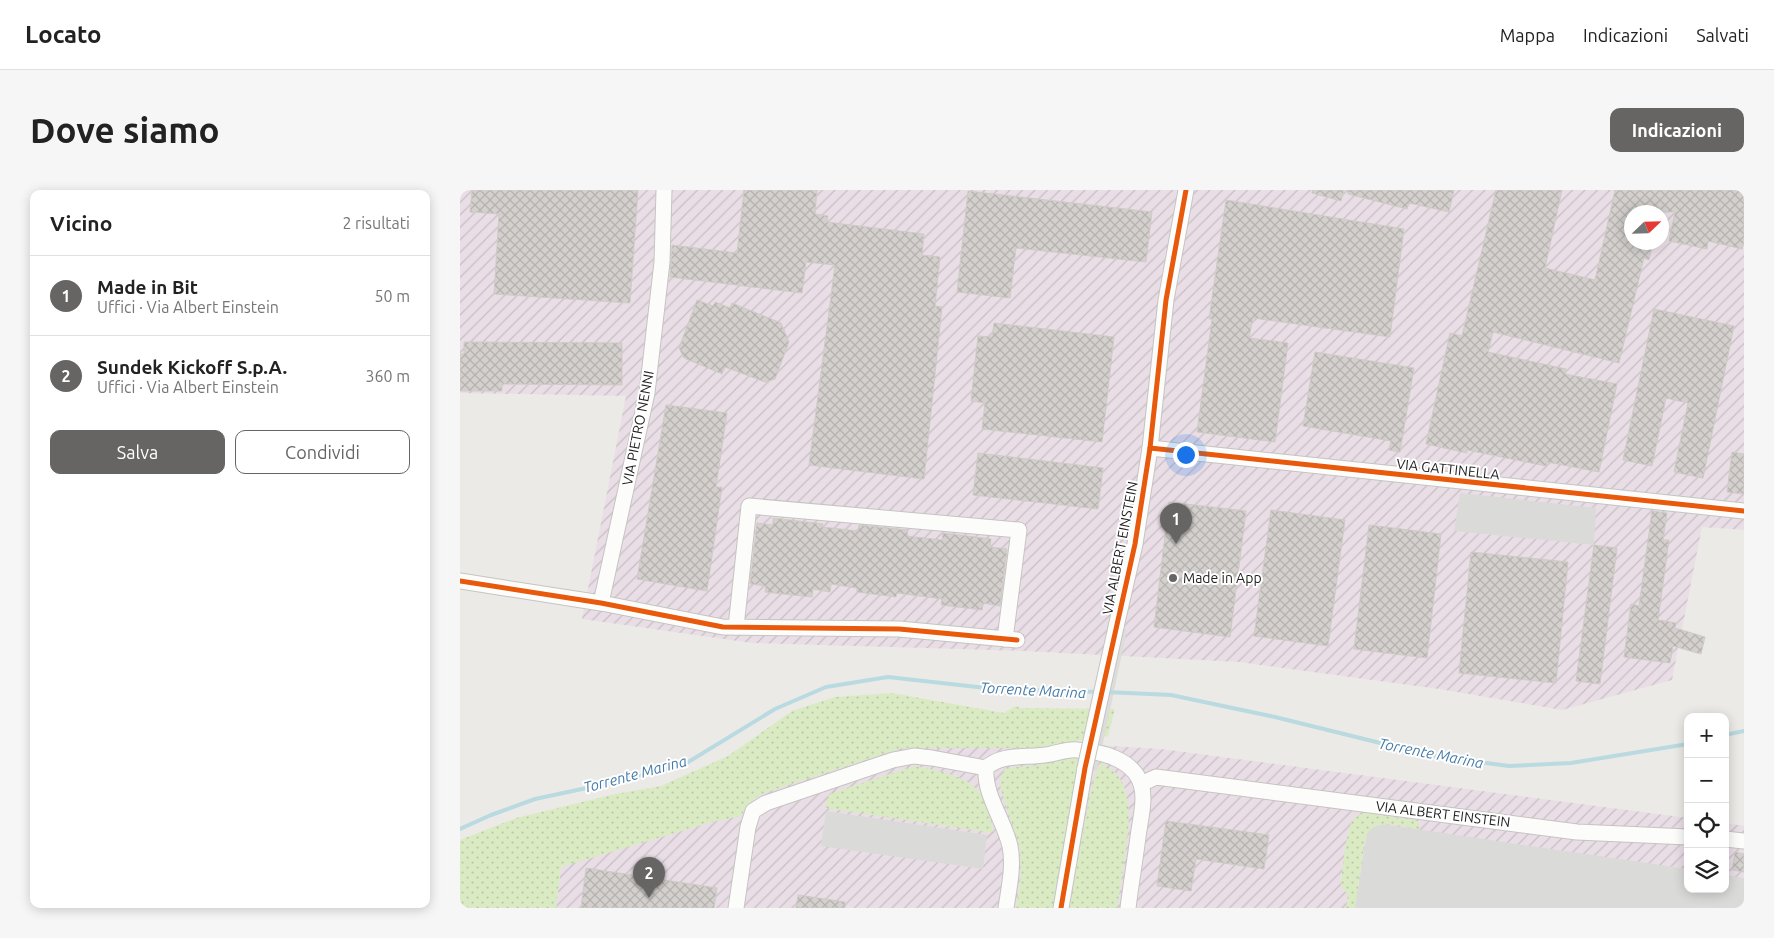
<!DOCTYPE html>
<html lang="it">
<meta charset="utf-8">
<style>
body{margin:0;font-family:Ubuntu,sans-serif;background:#f6f6f6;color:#222}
.controls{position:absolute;right:15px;bottom:15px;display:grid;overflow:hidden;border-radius:10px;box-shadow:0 2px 12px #0003}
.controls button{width:45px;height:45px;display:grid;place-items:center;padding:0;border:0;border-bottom:1px solid #e0e0e0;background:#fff;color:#222;font:25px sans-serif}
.compass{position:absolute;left:1164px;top:15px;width:45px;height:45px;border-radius:50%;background:#fff;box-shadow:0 2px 12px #0003;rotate:67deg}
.you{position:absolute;left:725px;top:264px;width:18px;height:18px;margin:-12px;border:4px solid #fff;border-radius:50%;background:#1a73e8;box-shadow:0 0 0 8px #1a73e833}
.badge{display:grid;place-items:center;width:32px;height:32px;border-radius:50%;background:#666564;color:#fff;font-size:16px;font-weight:700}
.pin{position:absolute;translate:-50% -41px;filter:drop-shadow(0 1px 2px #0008)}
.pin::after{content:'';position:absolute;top:26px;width:18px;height:15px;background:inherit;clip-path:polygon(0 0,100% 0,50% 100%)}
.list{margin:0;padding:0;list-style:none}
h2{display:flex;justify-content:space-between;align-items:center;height:65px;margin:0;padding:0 20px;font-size:21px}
h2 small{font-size:16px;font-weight:400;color:#767676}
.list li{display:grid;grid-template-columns:32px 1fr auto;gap:15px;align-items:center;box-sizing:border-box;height:80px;padding:0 20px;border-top:1px solid #e0e0e0}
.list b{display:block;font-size:19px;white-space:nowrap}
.list p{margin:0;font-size:16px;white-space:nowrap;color:#767676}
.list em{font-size:16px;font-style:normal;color:#767676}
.actions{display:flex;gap:10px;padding:15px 20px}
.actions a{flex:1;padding:11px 0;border:1px solid #666564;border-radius:10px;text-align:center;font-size:18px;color:#666564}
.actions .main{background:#666564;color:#fff}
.icon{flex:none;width:28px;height:28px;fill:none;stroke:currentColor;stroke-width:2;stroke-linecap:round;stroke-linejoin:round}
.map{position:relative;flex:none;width:1284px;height:718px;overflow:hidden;border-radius:10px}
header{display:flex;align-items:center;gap:30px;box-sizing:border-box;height:70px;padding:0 25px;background:#fff;border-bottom:1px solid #e0e0e0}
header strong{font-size:24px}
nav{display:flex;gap:28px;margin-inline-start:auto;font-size:18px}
.intro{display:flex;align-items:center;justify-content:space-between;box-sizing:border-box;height:120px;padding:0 30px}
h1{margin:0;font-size:35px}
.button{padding:12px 22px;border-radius:10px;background:#666564;color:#fff;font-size:18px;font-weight:700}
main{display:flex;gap:30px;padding:0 30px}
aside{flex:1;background:#fff;border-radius:10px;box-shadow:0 2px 12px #0003}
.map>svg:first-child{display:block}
</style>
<header>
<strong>Locato</strong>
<nav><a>Mappa</a><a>Indicazioni</a><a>Salvati</a></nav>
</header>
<div class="intro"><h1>Dove siamo</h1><a class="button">Indicazioni</a></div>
<main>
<aside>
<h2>Vicino<small>2 risultati</small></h2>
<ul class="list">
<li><span class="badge">1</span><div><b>Made in Bit</b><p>Uffici · Via Albert Einstein</p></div><em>50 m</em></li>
<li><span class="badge">2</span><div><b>Sundek Kickoff S.p.A.</b><p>Uffici · Via Albert Einstein</p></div><em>360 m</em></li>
</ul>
<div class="actions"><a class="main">Salva</a><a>Condividi</a></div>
</aside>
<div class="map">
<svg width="1284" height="718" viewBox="0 0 1284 718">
<defs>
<pattern id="industrial-furrows" width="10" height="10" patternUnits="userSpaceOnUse" patternTransform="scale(1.25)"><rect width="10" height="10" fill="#eadee6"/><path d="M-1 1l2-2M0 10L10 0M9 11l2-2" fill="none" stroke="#c8bec5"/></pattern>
<pattern id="grass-dots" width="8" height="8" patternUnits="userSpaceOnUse" patternTransform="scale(1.25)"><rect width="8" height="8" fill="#daebc4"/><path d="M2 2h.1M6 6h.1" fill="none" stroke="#bbc9a8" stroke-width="1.8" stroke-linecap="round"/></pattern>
<pattern id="building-cross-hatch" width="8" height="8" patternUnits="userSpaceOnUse" patternTransform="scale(1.25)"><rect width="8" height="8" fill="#d3d0cd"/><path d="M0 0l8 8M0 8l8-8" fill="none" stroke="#b5b2b0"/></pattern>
</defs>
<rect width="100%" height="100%" fill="#eceae6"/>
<g fill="url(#industrial-furrows)" fill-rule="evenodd">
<path d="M0 0H1284V340L1242 337 1212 490 1102 520 979 499 779 472 564 461 292 453 122 429 166 206 0 203ZM1172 22H1202V52H1172Z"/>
<path d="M568 551 701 559 1228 628V699H1265V633L1284 636V718H96L101 677 431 556Z"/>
</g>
<g fill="#dadad8">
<path d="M1000 303 1136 318 1134 355 994 341Z"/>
<path d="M366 621 527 645 523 679 361 656Z"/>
<path d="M922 634 1228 679V699H1265V685L1284 688V718H895L907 643 914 636Z"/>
</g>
<g fill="url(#grass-dots)">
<path d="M432 503 544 523 555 516 561 518 655 519 648 546 574 558H442L304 603C293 609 287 615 281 626L252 632 101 677 96 718H0V650L56 628 155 604 201 596 268 566 332 521 347 516 375 507Z"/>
<path d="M612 568 619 569 593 718H556L561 684 560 658 541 600C540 591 540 585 546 578L580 575Z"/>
<path d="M641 573C678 590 669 635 665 667 662 684 660 701 657 718H609L627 620 634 587Z"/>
<path d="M454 576C477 580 507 585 522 605 528 613 531 633 534 643L365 618 368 606 372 603Z"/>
<path d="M905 623 954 630 959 632 960 637 958 639C940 636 912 626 905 649L895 718H886L888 705 881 696C882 682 886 641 892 632 895 626 900 624 905 623Z"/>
</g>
<path fill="#dcdcda" d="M648 436 667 440 637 581 617 577Z"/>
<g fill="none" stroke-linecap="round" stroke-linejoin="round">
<g stroke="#b9dae0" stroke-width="4">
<path d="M646 502 711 505 815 527 973 566 1049 576 1111 573 1228 554"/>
<path d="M1265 545 1284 541"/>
<path d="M0 639 31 625 75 609 155 592 225 574 315 519 366 497 428 487 535 499 639 502"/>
</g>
</g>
<g fill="url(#building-cross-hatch)" stroke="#cfcbc7">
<path d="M12 0H178L170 113 34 104 39 24 10 22Z"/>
<path d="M284 0H357L355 24 368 26 367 32 464 44 462 65 480 67 475 116 482 117 464 289 349 275 375 75 346 72 342 103 210 87 212 55 277 63Z"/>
<path d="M852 0H884L881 11 852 3Z"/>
<path d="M888 0H994L989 22 949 13 947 19 888 4Z"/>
<path d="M1036 0H1102L1085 78 1135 90 1155 0H1284V50L1282 59 1248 51 1247 59 1209 51 1215 22H1172V52H1193L1189 70 1184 68 1159 173 1033 142 1028 162 1106 179 1105 184 1157 194 1139 282 1087 272 1086 276 1007 260V263L966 254 990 143 1002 146Z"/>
<path d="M508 1 692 22 686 72 556 58 550 108 497 102Z"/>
<path d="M766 10 944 39 930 147 793 128 789 148 828 153 815 252 737 242 752 129H749Z"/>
<path d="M237 110 253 116 255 112 270 118 272 113 321 133 329 152 315 189 305 192 265 177 262 184 224 168 219 158Z"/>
<path d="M1194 119 1274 136 1243 288 1214 282 1228 213 1206 208 1192 276 1163 270Z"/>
<path d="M534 133 654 147 642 252 522 239 525 213 511 211 518 146 532 147Z"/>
<path d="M4 152 162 153V195L42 194V201H0V164H4Z"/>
<path d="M855 162 954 178 940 262 929 260 931 251 843 236Z"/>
<path d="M206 215 267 223 256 297H262L247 401 177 389Z"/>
<path d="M1272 262 1284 264V304L1267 302Z"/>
<path d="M518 263 643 278 638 319 513 305Z"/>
<path d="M709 312 786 321 770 447 694 437Z"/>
<path d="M811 320 885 330 868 456 794 446Z"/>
<path d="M1192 321 1207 323 1203 350H1209L1198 430 1216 433 1215 438 1245 447 1241 464 1213 456 1210 473 1164 467 1171 414 1179 416Z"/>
<path d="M313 328 363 334 362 337 398 341 399 335 448 340 447 346 482 350 483 343 531 349 530 357 547 359 540 416 523 413 522 420 481 415 482 409 437 403 436 407 397 402V398L371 394 370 402 353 399 352 407 305 402 306 396 290 394 297 333 313 335Z"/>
<path d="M909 335 981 344 967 468 894 459Z"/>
<path d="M1134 355 1157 358 1140 494 1116 491Z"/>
<path d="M1011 362 1108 372 1096 493 999 483Z"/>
<path d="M706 631 809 645 804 679 736 669 731 701 697 696Z"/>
<path d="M1275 662 1284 664V682L1272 680Z"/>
<path d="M126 678 257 698 254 718H121Z"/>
<path d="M338 705 385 712V718H336Z"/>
</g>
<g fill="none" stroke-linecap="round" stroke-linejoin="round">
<defs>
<g id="minor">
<path d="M690 258 1284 321"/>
<path d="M0 391 141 413 263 437 439 439 557 450"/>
<path d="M141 413 187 203 202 72 204 0"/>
<path d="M276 437 289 316 559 340 545 449"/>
<path d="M656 437 675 354 690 258 706 110 726 0"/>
<path d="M681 594 696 587 1117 642 1228 647"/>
<path d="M1265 649 1284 651"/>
<path d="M276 718 288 637 293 621 306 613 433 570 454 566 472 568 526 578"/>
<path d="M546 718C549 698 554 676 550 656 544 630 524 605 526 578 543 562 570 569 591 564 600 562 609 559 617 560 640 561 673 569 681 594 686 610 680 630 678 647 675 670 671 694 668 718"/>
<path d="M601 718 625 578"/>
</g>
</defs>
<use href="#minor" stroke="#c5c4c2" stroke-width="17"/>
<use href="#minor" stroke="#fcfcfb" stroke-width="15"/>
<defs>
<path id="minor-bridge" d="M625 578 656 437"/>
</defs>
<use href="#minor-bridge" stroke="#c5c4c2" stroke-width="17" stroke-linecap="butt"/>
<use href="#minor-bridge" stroke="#fcfcfb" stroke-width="15"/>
<defs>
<g id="cycleway">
<path d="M690 258 1284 321"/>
<path d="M0 391 141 413 263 437 439 439 557 450"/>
<path d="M601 718 625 578 675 354 690 258 706 110 726 0"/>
</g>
</defs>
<use href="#cycleway" stroke="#fff" stroke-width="8"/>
<use href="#cycleway" stroke="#e8590c" stroke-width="5"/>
</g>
<circle fill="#666564" stroke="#fff" stroke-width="2" cx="713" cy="388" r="5"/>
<g text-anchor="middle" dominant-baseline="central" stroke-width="4" stroke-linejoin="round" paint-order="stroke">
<g font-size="14" fill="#1e1e1e" stroke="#fff">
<text transform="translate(178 238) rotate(-79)">VIA PIETRO NENNI</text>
<text transform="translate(988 279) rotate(6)">VIA GATTINELLA</text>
<text transform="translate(660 358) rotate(-79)">VIA ALBERT EINSTEIN</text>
<text transform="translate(983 624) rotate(7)">VIA ALBERT EINSTEIN</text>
</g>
<g font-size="14" fill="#1e1e1e" stroke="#fff" text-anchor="start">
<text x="723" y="388">Made in App</text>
</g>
<g font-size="15" font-style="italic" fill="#457ba7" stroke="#fff">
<text transform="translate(573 500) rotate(3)">Torrente Marina</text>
<text transform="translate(971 563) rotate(11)">Torrente Marina</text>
<text transform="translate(175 584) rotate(-15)">Torrente Marina</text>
</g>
</g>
</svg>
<div class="controls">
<button>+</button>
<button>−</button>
<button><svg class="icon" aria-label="locate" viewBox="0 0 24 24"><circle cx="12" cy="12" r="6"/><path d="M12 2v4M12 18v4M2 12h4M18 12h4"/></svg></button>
<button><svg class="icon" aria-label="layers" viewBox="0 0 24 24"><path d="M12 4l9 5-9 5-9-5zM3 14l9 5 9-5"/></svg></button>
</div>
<svg class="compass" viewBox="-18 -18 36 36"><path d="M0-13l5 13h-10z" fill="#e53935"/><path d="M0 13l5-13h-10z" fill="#767676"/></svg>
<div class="you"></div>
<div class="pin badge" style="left:716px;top:354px">1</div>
<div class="pin badge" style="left:189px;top:708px">2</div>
</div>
</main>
